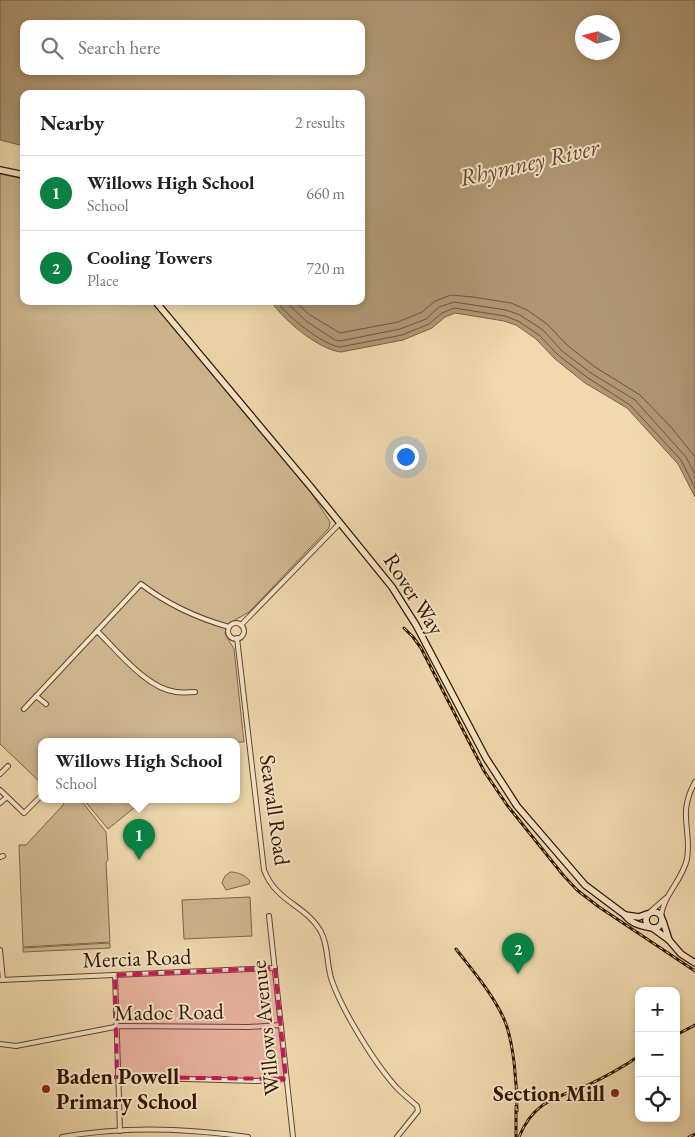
<!DOCTYPE html>
<meta charset="utf-8">
<style>
body{margin:0;font-family:"EB Garamond",serif;background:#f6f6f6;color:#202124}
.controls{position:absolute;right:15px;bottom:15px;display:grid;overflow:hidden;border-radius:10px;box-shadow:0 2px 8px #0003}
.controls button{width:45px;height:45px;display:grid;place-items:center;padding:0;border:0;border-bottom:1px solid #e0e0e0;background:#fff;color:#202124;font:25px sans-serif}
.compass{position:absolute;left:575px;top:15px;width:45px;height:45px;border-radius:50%;background:#fff;box-shadow:0 2px 8px #0003;rotate:277deg}
.you{position:absolute;left:405px;top:456px;width:18px;height:18px;margin:-12px;border:4px solid #fff;border-radius:50%;background:#1a73e8;box-shadow:0 0 0 8px #1a73e833}
.badge{display:grid;place-items:center;width:32px;height:32px;border-radius:50%;background:#0b8043;color:#fff;font-size:16px;font-weight:700}
.pin{position:absolute;translate:-50% -41px;filter:drop-shadow(0 1px 2px #0008)}
.pin::after{content:'';position:absolute;top:26px;width:18px;height:15px;background:inherit;clip-path:polygon(0 0,100% 0,50% 100%)}
.popup{position:absolute;left:38px;top:738px;width:202px;height:65px;box-sizing:border-box;display:grid;place-content:center;border-radius:10px;background:#fff;filter:drop-shadow(0 1px 4px #0005);font-size:16px;white-space:nowrap;color:#757577}
.popup b{font-size:19px;color:#202124}
.popup::after{content:'';position:absolute;left:50%;top:100%;margin-left:-10px;border:10px solid transparent;border-top-color:#fff}
.list{margin:0;padding:0;list-style:none}
h2{display:flex;justify-content:space-between;align-items:center;height:65px;margin:0;padding:0 20px;font-size:21px}
h2 small{font-size:16px;font-weight:400;color:#757577}
.list li{display:grid;grid-template-columns:32px 1fr auto;gap:15px;align-items:center;box-sizing:border-box;height:75px;padding:0 20px;border-top:1px solid #e0e0e0}
.list b{display:block;font-size:19px;white-space:nowrap}
.list p{margin:0;font-size:16px;white-space:nowrap;color:#757577}
.list em{font-size:16px;font-style:normal;color:#757577}
.icon{flex:none;width:28px;height:28px;fill:none;stroke:currentColor;stroke-width:2;stroke-linecap:round;stroke-linejoin:round}
.map{position:relative;flex:none;width:695px;height:1137px;overflow:hidden}
.search{position:absolute;background:#fff;box-shadow:0 2px 8px #0003;left:20px;top:20px;width:345px;height:55px;display:flex;align-items:center;gap:12px;box-sizing:border-box;padding:0 18px;border-radius:10px;color:#757577;font-size:19px}
.panel{position:absolute;background:#fff;box-shadow:0 2px 8px #0003;left:20px;top:90px;width:345px;height:215px;border-radius:10px}
.map>svg:first-child{display:block}
</style>
<div class="map">
<svg width="695" height="1137" viewBox="0 0 695 1137">
<rect width="100%" height="100%" fill="#f0d9ae"/>
<filter id="stains"><feTurbulence type="fractalNoise" baseFrequency=".004" numOctaves="4"/><feColorMatrix values="0 0 0 0 .2 0 0 0 0 .09 0 0 0 0 .02 0 0 0 .5 -.17"/></filter>
<radialGradient id="worn" r=".72"><stop offset=".6" stop-color="#630" stop-opacity="0"/><stop offset="1" stop-color="#630" stop-opacity=".3"/></radialGradient>
<g fill="#cfb890" stroke="#806748">
<path d="M0 174 24 179V301H151L310 491 330 522 329 528 249 612 230 623 226 628 225 634 234 649 244 742 42 741 41 783 0 744Z"/>
<path d="M59 799H80L106 832 108 860 106 862 110 942 23 947 19 845H26L64 804Z"/>
<path d="M83 799H145L108 829Z"/>
<path d="M230 872C237 872 247 875 250 882L249 884 226 890 222 883 225 876Z"/>
<path d="M250 897 252 936 184 939 182 900Z"/>
<path d="M110 943V948L23 952V948Z"/>
</g>
<path fill="#af9773" stroke="#7c6345" fill-rule="evenodd" d="M0 0H695V497L678 464 627 408 585 383 555 359 536 339 516 325 504 321 455 313 445 317 432 328 403 340 341 352C319 350 282 319 271 301H361V94H24V146L0 140ZM582 22H612V52H582ZM24 24H361V71H24Z"/>
<g fill="none" stroke-linecap="round" stroke-linejoin="round">
<g stroke="#70563a" stroke-width="1">
<path d="M277 301C286 316 323 345 340 347L402 335 429 324 442 313 454 308 505 316 518 321 539 335 558 355 588 378 630 405 681 460 695 488"/>
<path d="M285 301 306 321 335 340 340 341 400 329 426 319 439 307 454 302 506 310 520 315 543 330 562 351 591 373 635 400 686 457 695 474"/>
<path d="M294 301 310 315 340 333 398 322 422 312 435 301 451 295 473 297 511 303 527 310 547 324 567 345 595 367 640 395 671 427 695 457"/>
</g>
<defs>
<g id="street">
<circle cx="236" cy="631" r="8"/>
<path d="M241 625 340 523"/>
<path d="M97 631C118 651 146 688 176 692 182 693 189 692 195 692"/>
<path d="M237 638 264 870C276 902 304 904 320 930 329 945 326 965 332 981 343 1012 375 1064 397 1088 403 1094 410 1100 417 1106L418 1111 397 1137"/>
<path d="M36 696 46 704"/>
<path d="M24 709 141 584C167 604 197 618 229 627"/>
<path d="M0 774 8 766"/>
<path d="M0 790 24 813 40 797"/>
<path d="M0 803 7 797"/>
<path d="M0 857 3 856"/>
<path d="M650 912 666 898"/>
<path d="M269 916 293 1137"/>
<path d="M661 916C664 894 682 881 687 859 692 829 677 815 695 782"/>
<path d="M0 950 3 980"/>
<path d="M115 975 120 1131"/>
<path d="M0 980 275 968"/>
<path d="M0 1044 16 1046 120 1026 248 1027 281 1025"/>
<path d="M117 1077 256 1081 286 1079"/>
<path d="M62 1137C122 1126 187 1128 248 1137"/>
</g>
<g id="secondary">
<path d="M0 170 24 175"/>
<path d="M155 301 310 486 392 587 416 625 486 758 517 806 585 885 625 915C631 924 642 926 652 928"/>
<circle cx="654" cy="920" r="8"/>
<path d="M625 915 639 917 647 914"/>
<path d="M663 921 669 940"/>
<path d="M654 929 669 940 681 954 695 963"/>
</g>
</defs>
<use href="#street" stroke="#60472c" stroke-width="6"/>
<use href="#secondary" stroke="#301600" stroke-width="8"/>
<use href="#street" stroke="#f5e6ca" stroke-width="4"/>
<use href="#secondary" stroke="#f5e6ca" stroke-width="5.5"/>
<defs>
<g id="rail">
<path d="M404 628 413 637 421 648 484 771 507 805 563 875 577 890 599 907 695 971"/>
<path d="M456 949C473 971 492 993 504 1019 514 1042 517 1086 517 1111"/>
<path d="M676 1035 695 1025"/>
<path d="M516 1106V1137"/>
<path d="M519 1137C534 1101 556 1098 588 1085 605 1077 623 1067 639 1056"/>
<path d="M689 1137 695 1134"/>
</g>
</defs>
<use href="#rail" stroke="#301600" stroke-width="3"/>
<use href="#rail" stroke="#f5e6ca" stroke-width="1" stroke-dasharray="4" stroke-linecap="butt"/>
</g>
<path fill="#c2185b" fill-opacity="0.2" stroke="#c2185b" stroke-width="4" stroke-dasharray="10 6" stroke-linejoin="round" d="M275 968 286 1079 117 1077 115 975Z"/>
<g fill="#8f2418" stroke="#f5e6ca" stroke-width="2">
<circle cx="46" cy="1089" r="5"/>
<circle cx="615" cy="1093" r="5"/>
</g>
<g text-anchor="middle" dominant-baseline="central" stroke-width="4" stroke-linejoin="round" paint-order="stroke">
<g font-size="22" fill="#301600" stroke="#f5e6ca">
<text transform="translate(414 594) rotate(57)">Rover Way</text>
<text transform="translate(275 810) rotate(82)">Seawall Road</text>
<text transform="translate(137 958) rotate(-2)">Mercia Road</text>
<text transform="translate(169 1012) rotate(-1)">Madoc Road</text>
<text transform="translate(265 1028) rotate(-96)">Willows Avenue</text>
</g>
<g font-size="22" font-weight="bold" fill="#301600" stroke="#f5e6ca" text-anchor="start">
<text x="56" y="1076">Baden Powell<tspan x="56" dy="25">Primary School</tspan></text>
<text x="605" y="1093" text-anchor="end">Section Mill</text>
</g>
<g font-size="24" font-style="italic" fill="#634a2e" stroke="#f5e6ca">
<text transform="translate(529 162) rotate(-13)">Rhymney River</text>
</g>
</g>
<rect width="100%" height="100%" filter="url(#stains)"/>
<rect width="100%" height="100%" fill="url(#worn)"/>
</svg>
<div class="controls">
<button>+</button>
<button>−</button>
<button><svg class="icon" aria-label="locate" viewBox="0 0 24 24"><circle cx="12" cy="12" r="6"/><path d="M12 2v4M12 18v4M2 12h4M18 12h4"/></svg></button>
</div>
<svg class="compass" viewBox="-18 -18 36 36"><path d="M0-13l5 13h-10z" fill="#e53935"/><path d="M0 13l5-13h-10z" fill="#757577"/></svg>
<div class="you"></div>
<div class="pin badge" style="left:139px;top:860px">1</div>
<div class="popup"><b>Willows High School</b>School</div>
<div class="pin badge" style="left:518px;top:974px">2</div>
<div class="search"><svg class="icon" aria-label="search" viewBox="0 0 24 24"><circle cx="10" cy="10" r="6"/><path d="M15 15l6 6"/></svg>Search here</div>
<section class="panel">
<h2>Nearby<small>2 results</small></h2>
<ul class="list">
<li><span class="badge">1</span><div><b>Willows High School</b><p>School</p></div><em>660 m</em></li>
<li><span class="badge">2</span><div><b>Cooling Towers</b><p>Place</p></div><em>720 m</em></li>
</ul>
</section>
</div>
